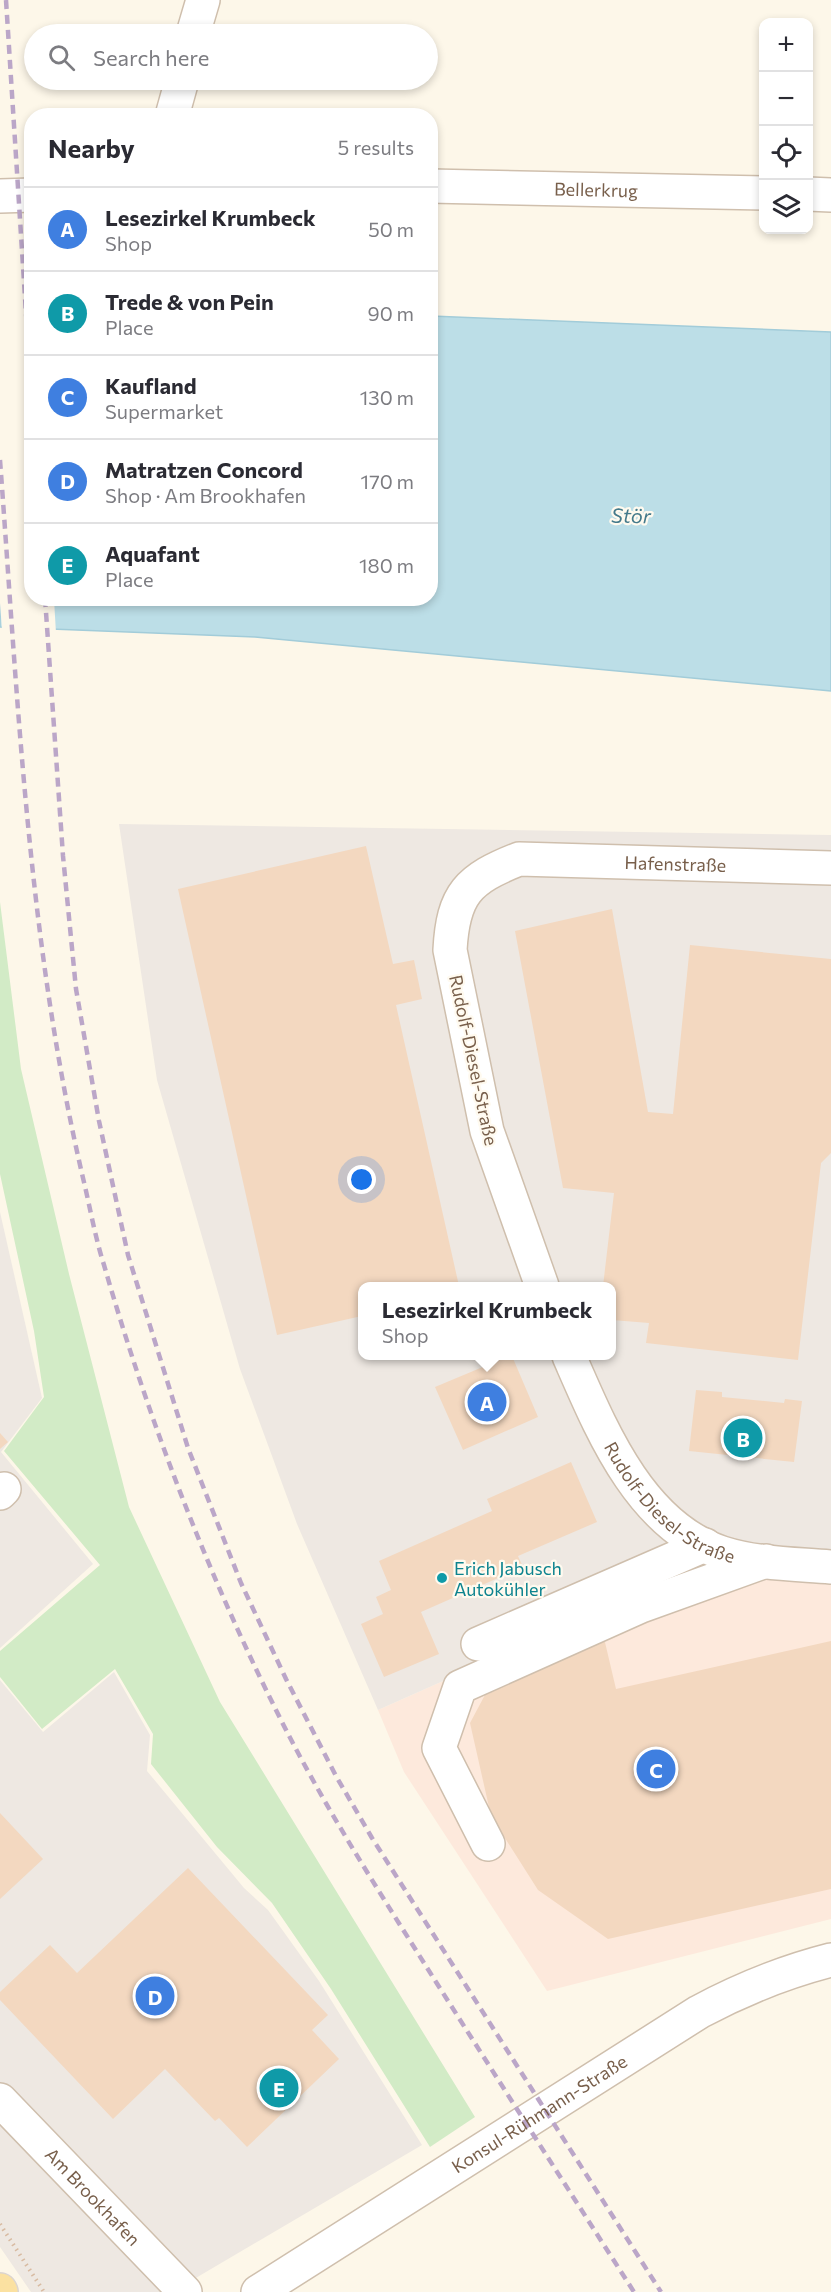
<!DOCTYPE html>
<meta charset="utf-8">
<style>
body{margin:0;font-family:Commissioner,sans-serif;background:#f7f7f7;color:#2b2b33}
.controls{position:absolute;right:18px;top:18px;display:grid;overflow:hidden;border-radius:12px;box-shadow:0 3px 9px #0003}
.controls button{width:54px;height:54px;display:grid;place-items:center;padding:0;border:0;border-bottom:2px solid #e1e1e2;background:#fff;color:#2b2b33;font:30px sans-serif}
.you{position:absolute;left:362px;top:1180px;width:21px;height:21px;margin:-15px;border:4px solid #fff;border-radius:50%;background:#1a73e8;box-shadow:0 0 0 9px #1a73e833}
.badge{display:grid;place-items:center;width:39px;height:39px;border-radius:50%;background:#804f3f;color:#fff;font-size:20px;font-weight:700}
.pin{position:absolute;translate:-50% -50%;border:3px solid #fff;box-shadow:0 2px 6px #0006}
.popup{position:absolute;left:358px;top:1282px;width:258px;height:78px;box-sizing:border-box;display:grid;place-content:center;border-radius:12px;background:#fff;filter:drop-shadow(0 2px 4px #0005);font-size:20px;white-space:nowrap;color:#7c7c81}
.popup b{font-size:22px;color:#2b2b33}
.popup::after{content:'';position:absolute;left:50%;top:100%;margin-left:-12px;border:12px solid transparent;border-top-color:#fff}
.list{margin:0;padding:0;list-style:none}
h2{display:flex;justify-content:space-between;align-items:center;height:78px;margin:0;padding:0 24px;font-size:26px}
h2 small{font-size:20px;font-weight:400;color:#7c7c81}
.list li{display:grid;grid-template-columns:39px 1fr auto;gap:18px;align-items:center;box-sizing:border-box;height:84px;padding:0 24px;border-top:2px solid #e1e1e2}
.list b{display:block;font-size:22px;white-space:nowrap}
.list p{margin:0;font-size:20px;white-space:nowrap;color:#7c7c81}
.list em{font-size:20px;font-style:normal;color:#7c7c81}
.icon{flex:none;width:33px;height:33px;fill:none;stroke:currentColor;stroke-width:2;stroke-linecap:round;stroke-linejoin:round}
.map{position:relative;flex:none;width:831px;height:2292px;overflow:hidden}
.search{position:absolute;background:#fff;box-shadow:0 3px 9px #0003;left:24px;top:24px;width:414px;height:66px;display:flex;align-items:center;gap:15px;box-sizing:border-box;padding:0 21px;border-radius:33px;color:#7c7c81;font-size:22px}
.panel{position:absolute;background:#fff;box-shadow:0 3px 9px #0003;left:24px;top:108px;width:414px;height:498px;border-radius:24px}
.map>svg:first-child{display:block}
</style>
<div class="map">
<svg width="831" height="2292" viewBox="0 0 831 2292">
<rect width="100%" height="100%" fill="#fdf7e9"/>
<path fill="#fde9dc" d="M697 1568 831 1581V1919L547 1991 404 1772 378 1710Z"/>
<g fill="#eee8e2" fill-rule="evenodd">
<path d="M119 824 831 835V1581L697 1568 378 1710 297 1524 240 1369 157 1080ZM362 1286H612V1356H362Z"/>
<path d="M0 1212 42 1398 1 1452 93 1564 0 1648Z"/>
<path d="M114 1672 150 1735 147 1771 244 1888 268 1910 319 1981 422 2145 172 2292H31L0 2247V1680L43 1732Z"/>
</g>
<path fill="#d2ebc6" d="M0 902 21 1069 69 1274 129 1507 220 1702 475 2117 430 2147 331 1989 272 1903 217 1847 151 1764 153 1734 115 1669 42 1729 0 1677V1651L100 1565 4 1451 44 1397 34 1331 0 1174Z"/>
<path fill="#bcdee7" stroke="#a2ccd9" stroke-width="1.5" d="M431 316 831 332V691L255 637 0 627V346L32 598H430Z"/>
<path fill="#fdf7e9" d="M0 343 32 347V598L54 599 56 633 2 630 0 603Z"/>
<g fill="#f3d8c0">
<path d="M366 846 393 964 414 960 422 999 396 1005 459 1286H362V1316L277 1335 178 889Z"/>
<path d="M612 909 648 1112 673 1114 690 945 831 959V1153L821 1163 798 1360 646 1343 649 1323 612 1320V1286H603L614 1193 563 1188 515 931Z"/>
<path d="M509 1356H512L538 1417 463 1450 435 1387Z"/>
<path d="M696 1390 722 1392V1397L784 1403 785 1399 802 1401 794 1462 689 1451Z"/>
<path d="M0 1433 8 1442 0 1449Z"/>
<path d="M571 1462 597 1522 518 1556 523 1567 421 1612 439 1654 384 1677 361 1624 383 1614 376 1597 391 1590 379 1561 492 1511 487 1499Z"/>
<path d="M604 1638 616 1689 831 1641V1889L608 1939 538 1890 491 1816 470 1723 494 1678Z"/>
<path d="M0 1813 43 1859 0 1899Z"/>
<path d="M188 1868 328 2015 312 2030 339 2059 247 2147 219 2118 215 2121 165 2069 113 2119 0 2000V1992L50 1945 77 1973Z"/>
</g>
<g fill="none" stroke-linecap="round" stroke-linejoin="round">
<defs>
<g id="minor">
<path d="M193 34 203 0"/>
<path d="M172 116 182 80"/>
<path id="s1" d="M430 186 764 193"/>
<path d="M808 194 831 195"/>
<path d="M0 196 32 195"/>
<path id="s2" d="M542 1286 487 1131 450 950C453 894 468 879 519 859L831 868"/>
<path id="s3" d="M569 1356C601 1429 639 1525 722 1553 756 1564 795 1564 831 1567"/>
<path d="M0 1493 4 1489"/>
<path d="M478 1644 705 1545"/>
<path d="M488 1844 439 1748 460 1687 641 1606 766 1561"/>
<path id="s4" d="M0 2100 185 2292"/>
<path id="s5" d="M258 2292 699 2012C742 1989 784 1972 831 1960"/>
</g>
<path id="major" d="M0 2290 1 2292"/>
</defs>
<use href="#minor" stroke="#cfbfad" stroke-width="36"/>
<use href="#major" stroke="#dcd5d0" stroke-width="36"/>
<path stroke="#d8bba2" stroke-width="4" stroke-dasharray="1.5 4.5" stroke-linecap="butt" d="M0 2224 44 2292"/>
<use href="#minor" stroke="#fff" stroke-width="33"/>
<use href="#major" stroke="#fbe1a1" stroke-width="33"/>
<g stroke="#bba6c8" stroke-width="4.5" stroke-dasharray="9 6" stroke-linecap="butt">
<path d="M6 0 32 407"/>
<path d="M0 460C18 700 28 943 83 1178 90 1207 95 1237 104 1265 149 1421 207 1573 280 1718 326 1810 382 1896 436 1982 502 2086 568 2189 634 2292"/>
<path d="M45 598 63 856 76 989 99 1121 128 1255 188 1448 241 1583 286 1679 336 1776 372 1838 661 2292"/>
</g>
</g>
<circle fill="#0f9aa8" stroke="#fffaef" stroke-width="2" cx="442" cy="1578" r="6"/>
<g text-anchor="middle" dominant-baseline="central" stroke-width="4.5" stroke-linejoin="round" paint-order="stroke">
<g font-size="18" fill="#785f4b" stroke="#fffaef">
<text stroke="none"><textPath href="#s1" startOffset="166">Bellerkrug</textPath></text>
<text stroke="none"><textPath href="#s2" startOffset="630">Hafenstraße</textPath></text>
<text transform="translate(474 1060) rotate(78)">Rudolf-Diesel-Straße</text>
<text stroke="none"><textPath href="#s3" startOffset="183">Rudolf-Diesel-Straße</textPath></text>
<text stroke="none"><textPath href="#s5" startOffset="333">Konsul-Rühmann-Straße</textPath></text>
<text stroke="none"><textPath href="#s4" startOffset="134">Am Brookhafen</textPath></text>
</g>
<g font-size="18" fill="#0d838f" stroke="#fffaef" text-anchor="start">
<text x="454" y="1568">Erich Jabusch<tspan x="454" dy="21">Autokühler</tspan></text>
</g>
<g font-size="20" font-style="italic" fill="#447a8b" stroke="#fffaef">
<text transform="translate(631 515) rotate(1)">Stör</text>
</g>
</g>
</svg>
<div class="controls">
<button>+</button>
<button>−</button>
<button><svg class="icon" aria-label="locate" viewBox="0 0 24 24"><circle cx="12" cy="12" r="6"/><path d="M12 2v4M12 18v4M2 12h4M18 12h4"/></svg></button>
<button><svg class="icon" aria-label="layers" viewBox="0 0 24 24"><path d="M12 4l9 5-9 5-9-5zM3 14l9 5 9-5"/></svg></button>
</div>
<div class="you"></div>
<div class="pin badge" style="left:487px;top:1402px;background:#3f7fe0">A</div>
<div class="popup"><b>Lesezirkel Krumbeck</b>Shop</div>
<div class="pin badge" style="left:743px;top:1438px;background:#0f9aa8">B</div>
<div class="pin badge" style="left:656px;top:1769px;background:#3f7fe0">C</div>
<div class="pin badge" style="left:155px;top:1996px;background:#3f7fe0">D</div>
<div class="pin badge" style="left:279px;top:2088px;background:#0f9aa8">E</div>
<div class="search"><svg class="icon" aria-label="search" viewBox="0 0 24 24"><circle cx="10" cy="10" r="6"/><path d="M15 15l6 6"/></svg>Search here</div>
<section class="panel">
<h2>Nearby<small>5 results</small></h2>
<ul class="list">
<li><span class="badge" style="background:#3f7fe0">A</span><div><b>Lesezirkel Krumbeck</b><p>Shop</p></div><em>50 m</em></li>
<li><span class="badge" style="background:#0f9aa8">B</span><div><b>Trede &amp; von Pein</b><p>Place</p></div><em>90 m</em></li>
<li><span class="badge" style="background:#3f7fe0">C</span><div><b>Kaufland</b><p>Supermarket</p></div><em>130 m</em></li>
<li><span class="badge" style="background:#3f7fe0">D</span><div><b>Matratzen Concord</b><p>Shop · Am Brookhafen</p></div><em>170 m</em></li>
<li><span class="badge" style="background:#0f9aa8">E</span><div><b>Aquafant</b><p>Place</p></div><em>180 m</em></li>
</ul>
</section>
</div>
